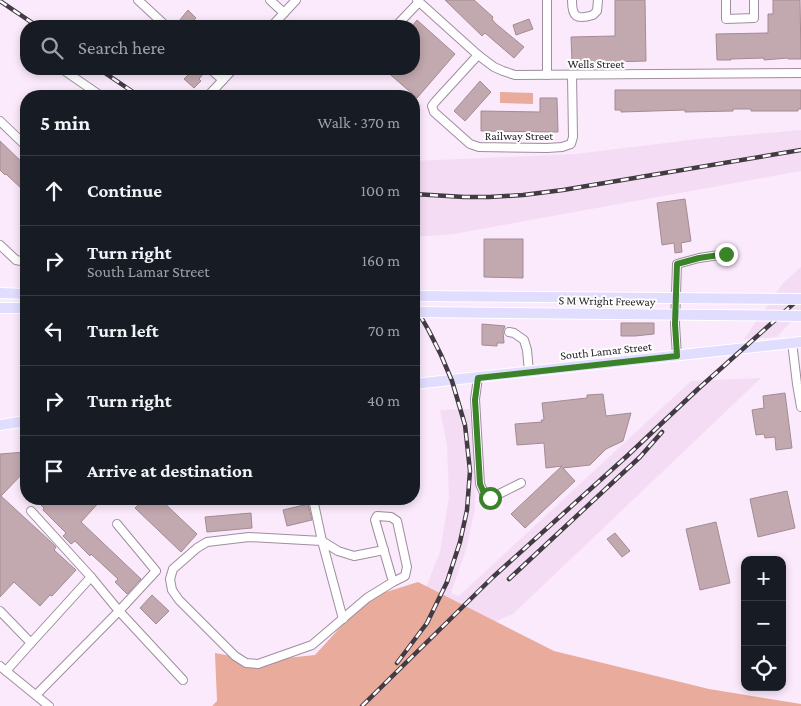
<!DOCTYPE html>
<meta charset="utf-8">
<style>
body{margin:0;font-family:"Crimson Pro",serif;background:#242831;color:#f1f3f6}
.controls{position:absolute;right:15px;bottom:15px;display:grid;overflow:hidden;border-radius:10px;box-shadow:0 2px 8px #0003}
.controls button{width:45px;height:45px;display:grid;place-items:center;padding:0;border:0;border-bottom:1px solid #363941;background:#171b24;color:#f1f3f6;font:25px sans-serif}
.stop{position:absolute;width:15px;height:15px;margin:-11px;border:4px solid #3b8329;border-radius:50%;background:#fff}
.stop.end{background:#3b8329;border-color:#fff;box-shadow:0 1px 5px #0008}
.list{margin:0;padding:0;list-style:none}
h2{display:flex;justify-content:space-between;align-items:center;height:65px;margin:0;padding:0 20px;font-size:21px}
h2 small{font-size:16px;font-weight:400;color:#9ea1a6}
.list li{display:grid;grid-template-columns:32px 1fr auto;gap:15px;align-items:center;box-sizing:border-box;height:70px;padding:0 20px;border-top:1px solid #363941}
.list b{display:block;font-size:19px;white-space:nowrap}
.list p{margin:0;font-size:16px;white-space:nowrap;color:#9ea1a6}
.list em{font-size:16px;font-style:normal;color:#9ea1a6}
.icon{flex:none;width:28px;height:28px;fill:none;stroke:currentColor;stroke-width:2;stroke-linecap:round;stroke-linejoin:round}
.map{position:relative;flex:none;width:801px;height:706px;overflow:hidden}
.search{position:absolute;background:#171b24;box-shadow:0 2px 8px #0003;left:20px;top:20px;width:400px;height:55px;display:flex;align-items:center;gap:12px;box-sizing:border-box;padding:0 18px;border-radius:20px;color:#9ea1a6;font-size:19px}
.panel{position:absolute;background:#171b24;box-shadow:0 2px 8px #0003;left:20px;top:90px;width:400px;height:415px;border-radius:20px}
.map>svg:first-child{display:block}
</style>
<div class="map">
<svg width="801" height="706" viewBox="0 0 801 706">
<rect width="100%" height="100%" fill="#fbe9fc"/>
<g fill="#f4dcf5">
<path d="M801 130V171L453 234 414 237V161L576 154 698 139Z"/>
<path d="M801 267V310L777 337 744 339 783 283Z"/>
<path d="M761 378 513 614 433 648 337 706 410 627 440 552 449 497 447 446 440 410 469 409 476 461 475 508 466 550 451 593 459 596 691 381Z"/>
</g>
<g fill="#e9ab9b">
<path d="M500 92 533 93V104L500 103Z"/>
<path d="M418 582 554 651 709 689 801 704V706H212L217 701 215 653 258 661 315 655 367 598Z"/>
</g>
<g fill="#c2a8af" stroke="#a48b91">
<path d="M445 0H474L493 17 492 19 495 23 524 47 514 58 485 33 482 36Z"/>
<path d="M615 0H645L646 61 572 63 571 37 615 36Z"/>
<path d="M773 0H800L801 59H788V58L764 60V58L731 59V60H717L716 34 768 33V14H773Z"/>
<path d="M188 10 196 18 189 26H184L179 21Z"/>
<path d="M529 19 533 29 516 35 513 25Z"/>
<path d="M417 20 455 54 417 98 384 69H414V33L417 29 413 25Z"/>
<path d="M181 69H198L203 74 199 79 201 81 194 88 184 79 188 75Z"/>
<path d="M480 81 491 92 465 121 454 111Z"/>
<path d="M615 90H801V109H798V111H751V109H733V111L685 112V110L621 112V110H615Z"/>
<path d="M540 98H557L558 132 481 131V111L540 112Z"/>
<path d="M0 141 26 166V187L23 190 6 174 5 175 0 170Z"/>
<path d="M685 199 691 241 681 243 682 252 675 253 674 243 662 245 657 203Z"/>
<path d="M484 239H523V278L484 277Z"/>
<path d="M621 323H654V334L635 336H621Z"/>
<path d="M482 324 505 326 503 331 504 343H497V346L482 345Z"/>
<path d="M785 393 792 448 776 450 775 437 765 438 764 434 756 435 752 410 764 408 763 396Z"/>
<path d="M603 394 606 416 631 413 623 441 606 449 590 465 563 468 575 481 525 528 511 514 562 466 546 468 544 443 517 445 515 424 542 422 541 420H544L542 403 587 398V395Z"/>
<path d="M26 452V470L1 496 51 542 56 547 54 550 76 570 52 596 50 595 40 606 14 582 0 597V454Z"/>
<path d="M787 491 795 528 758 537 750 499Z"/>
<path d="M47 499H102L81 522 141 579 127 594 115 582 118 579 91 554 90 556 75 541 71 544 63 536 66 533 43 510 44 508 41 505Z"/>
<path d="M144 499H160L197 534 181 552 135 508Z"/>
<path d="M308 504 312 520 287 526 283 510Z"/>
<path d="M251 513 252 528 207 532 205 517Z"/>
<path d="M716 522 730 583 700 590 686 529Z"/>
<path d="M615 533 630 551 622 557 607 539Z"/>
<path d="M152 595 169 611 156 624 140 608Z"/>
</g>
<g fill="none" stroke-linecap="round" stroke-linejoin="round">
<defs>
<g id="minor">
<path d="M138 0 166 26"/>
<path d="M270 0 284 13"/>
<path d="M417 0 478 55 494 67 503 71 515 75 801 73"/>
<path d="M547 0V75"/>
<path d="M572 0C572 17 576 20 593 15L597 11 598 0"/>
<path d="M726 0V19L754 18V0"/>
<path d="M272 26 296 0"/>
<path d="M396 26 419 2"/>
<path d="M478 55 435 102 432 106 434 112 470 144 479 147 547 148 562 147 571 144 573 137 572 75"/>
<path d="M62 69 101 96"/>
<path d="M210 69 223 80"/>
<path d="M208 96 233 69"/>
<path d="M0 121 26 146"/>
<path d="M0 245 16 260 26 262"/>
<path d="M509 332 514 333 524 340 527 350 529 372"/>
<path d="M792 342 797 384 801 407"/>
<path d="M677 356 675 324 677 264 699 258 726 254"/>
<path d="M478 378 475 399 480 484 484 493 491 498 521 483"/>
<path d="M313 499 322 541 249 537 207 542 197 548 173 569 170 579 172 590 179 600 235 656 246 663 258 664 312 645 367 598 393 582 405 576 407 567 397 521 391 517 377 516 375 520 393 582"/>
<path d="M117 524 156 571 119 611 183 680"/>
<path d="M0 611 31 643 6 671"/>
<path d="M343 619 322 541 338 551 354 556 384 550"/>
<path d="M31 643 91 577 31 511"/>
<path d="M0 666 49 706"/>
<path d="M36 695 119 611 91 577"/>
</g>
<g id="major">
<path d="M0 293 26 294"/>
<path d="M0 308H26"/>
<path d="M414 384 801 342"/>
<path d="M0 425 26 421"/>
</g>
</defs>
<use href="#minor" stroke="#9f8e9f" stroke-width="10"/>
<use href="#major" stroke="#fff" stroke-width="12"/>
<use href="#minor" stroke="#fff" stroke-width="8"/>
<use href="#major" stroke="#e1ddfe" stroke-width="10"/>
<defs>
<g id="rail">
<path d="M0 1 37 26"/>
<path d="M99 69 139 96"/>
<path d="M414 194 464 197H489L523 195 563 190 801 150"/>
<path d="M509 579 640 457 662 432"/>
<path d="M397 663 427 623 447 582 460 542 467 510 470 471 465 425 452 381 441 355 429 331 414 305"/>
<path d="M362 706 493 577 627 456 698 389 801 297"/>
</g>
</defs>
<use href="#rail" stroke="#433b44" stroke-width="4.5"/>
<use href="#rail" stroke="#fdfdfd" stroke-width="2.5" stroke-dasharray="8" stroke-linecap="butt"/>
<defs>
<g id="major-bridge">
<path d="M414 296 801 299"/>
<path d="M414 312 801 316"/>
</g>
</defs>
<use href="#major-bridge" stroke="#fff" stroke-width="12" stroke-linecap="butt"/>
<use href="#major-bridge" stroke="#e1ddfe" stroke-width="10"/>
</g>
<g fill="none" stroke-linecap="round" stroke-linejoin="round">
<path stroke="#3b8329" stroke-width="6" d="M490 498 484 493 480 484 475 400 478 378 677 356 675 324 677 264 699 258 726 254"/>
</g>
<g text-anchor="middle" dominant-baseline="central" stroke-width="4" stroke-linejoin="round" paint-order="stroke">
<g font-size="12" fill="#231d24" stroke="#fdfdfd">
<text x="596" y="64">Wells Street</text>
<text x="519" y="136">Railway Street</text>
<text transform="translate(607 301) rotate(1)">S M Wright Freeway</text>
<text transform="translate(606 351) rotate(-6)">South Lamar Street</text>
</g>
</g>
</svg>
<div class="controls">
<button>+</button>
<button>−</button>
<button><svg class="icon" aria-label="locate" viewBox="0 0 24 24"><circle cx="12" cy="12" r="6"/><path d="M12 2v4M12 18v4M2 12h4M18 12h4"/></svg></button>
</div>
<div class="stop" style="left:490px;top:498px"></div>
<div class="stop end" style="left:726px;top:254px"></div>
<div class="search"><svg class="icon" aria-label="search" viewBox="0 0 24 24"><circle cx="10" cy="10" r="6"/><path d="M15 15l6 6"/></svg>Search here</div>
<section class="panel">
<h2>5 min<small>Walk · 370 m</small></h2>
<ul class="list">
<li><svg class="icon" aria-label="ahead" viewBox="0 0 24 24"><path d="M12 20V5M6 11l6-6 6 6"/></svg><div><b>Continue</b></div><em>100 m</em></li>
<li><svg class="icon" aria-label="right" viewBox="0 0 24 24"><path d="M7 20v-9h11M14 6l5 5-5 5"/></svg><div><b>Turn right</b><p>South Lamar Street</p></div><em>160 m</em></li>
<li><svg class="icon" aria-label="left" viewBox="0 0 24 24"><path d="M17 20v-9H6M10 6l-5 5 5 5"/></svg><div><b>Turn left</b></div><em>70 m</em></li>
<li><svg class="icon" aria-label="right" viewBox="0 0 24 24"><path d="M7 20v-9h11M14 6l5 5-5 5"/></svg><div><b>Turn right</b></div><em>40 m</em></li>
<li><svg class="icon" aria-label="arrive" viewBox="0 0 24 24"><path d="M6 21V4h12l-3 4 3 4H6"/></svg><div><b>Arrive at destination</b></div></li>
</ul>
</section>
</div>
